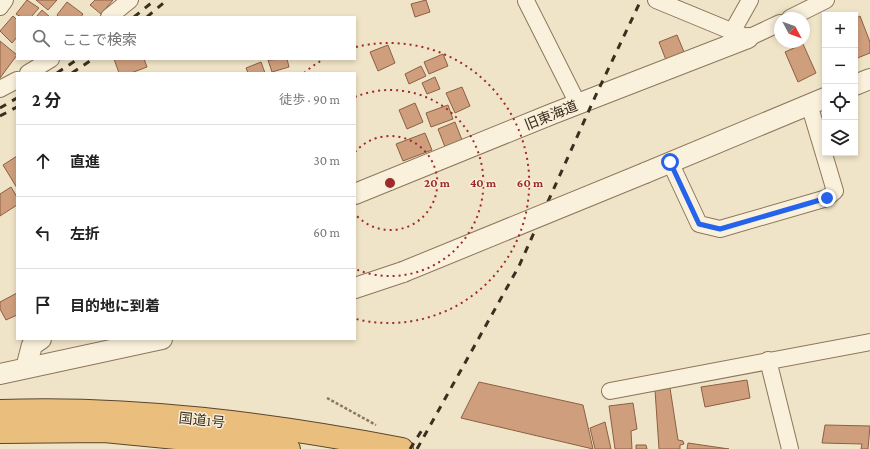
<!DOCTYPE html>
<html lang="ja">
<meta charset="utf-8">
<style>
body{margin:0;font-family:"Crimson Pro","Noto Sans JP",serif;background:#f2f2f2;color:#222}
.controls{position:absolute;right:12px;top:12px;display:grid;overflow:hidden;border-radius:0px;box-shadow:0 2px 6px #0003}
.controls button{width:36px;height:36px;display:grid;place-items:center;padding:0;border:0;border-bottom:1px solid #e0e0e0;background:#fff;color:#222;font:20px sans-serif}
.compass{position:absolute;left:774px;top:12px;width:36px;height:36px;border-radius:50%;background:#fff;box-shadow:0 2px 6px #0003;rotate:131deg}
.stop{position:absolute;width:12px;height:12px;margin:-9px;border:3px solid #2563eb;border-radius:50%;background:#fff}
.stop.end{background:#2563eb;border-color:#fff;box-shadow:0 1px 4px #0008}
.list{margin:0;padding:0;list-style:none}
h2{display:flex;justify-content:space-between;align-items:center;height:52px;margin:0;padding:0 16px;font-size:17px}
h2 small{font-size:13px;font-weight:400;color:#767676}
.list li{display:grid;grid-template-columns:26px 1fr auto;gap:12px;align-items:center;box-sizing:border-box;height:72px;padding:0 16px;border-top:1px solid #e0e0e0}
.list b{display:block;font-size:15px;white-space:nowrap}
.list em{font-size:13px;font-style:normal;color:#767676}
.icon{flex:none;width:22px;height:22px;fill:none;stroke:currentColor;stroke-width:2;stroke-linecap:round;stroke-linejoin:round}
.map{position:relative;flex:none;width:870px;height:449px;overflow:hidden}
.search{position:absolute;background:#fff;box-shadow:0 2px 6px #0003;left:16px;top:16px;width:340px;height:44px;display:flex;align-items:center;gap:10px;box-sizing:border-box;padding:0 14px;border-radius:0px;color:#767676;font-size:15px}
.panel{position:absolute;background:#fff;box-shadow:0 2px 6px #0003;left:16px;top:72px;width:340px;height:268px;border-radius:0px}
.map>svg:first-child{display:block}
</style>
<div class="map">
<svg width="870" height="449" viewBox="0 0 870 449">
<rect width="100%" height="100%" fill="#f0e4c8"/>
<g fill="#cf9f7d" stroke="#8d5f41">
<path d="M27 0 39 8 31 17H21L16 14Z"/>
<path d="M36 0H57L48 10Z"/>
<path d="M95 0H113L101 14 90 5Z"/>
<path d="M426 0 430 12 415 17 411 4Z"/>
<path d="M67 2 83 14 81 17H59L57 15Z"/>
<path d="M42 10 50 17H36Z"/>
<path d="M13 16 17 20V37L12 43 0 31Z"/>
<path d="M860 16 870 42V53L855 59V19Z"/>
<path d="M677 35 684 52 666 60 659 42Z"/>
<path d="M0 41 17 55 0 78Z"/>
<path d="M803 44 816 73 798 82 785 52Z"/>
<path d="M388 45 395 63 378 71 370 52Z"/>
<path d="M443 54 448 66 429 74 424 62Z"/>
<path d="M114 59H144L147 67 131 73H119Z"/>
<path d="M287 59 289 67 272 72 268 60Z"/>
<path d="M261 62 265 73H248L246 68Z"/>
<path d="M421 66 426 76 409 84 405 74Z"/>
<path d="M435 77 440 89 427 94 422 83Z"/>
<path d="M462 87 470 106 455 113 446 93Z"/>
<path d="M415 103 423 122 407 129 399 110Z"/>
<path d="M448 105 453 119 431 127 426 113Z"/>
<path d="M455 122 462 140 445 147 438 129Z"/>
<path d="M425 133 432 150 403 161 396 144Z"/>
<path d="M17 156V188L3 165Z"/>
<path d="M11 187 17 197V205L0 216V194Z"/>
<path d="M17 293V315L6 320 0 309V302Z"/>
<path d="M747 380 750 398 705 407 701 387Z"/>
<path d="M479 382 583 405 593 449 461 418Z"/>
<path d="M670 388 678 440 683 441 684 444 680 445V449H659L655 390Z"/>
<path d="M633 403 637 429 631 431 632 449H615L609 406Z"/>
<path d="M605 422 611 449H595L590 428Z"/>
<path d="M825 425 870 426 868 449H861L862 444 822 443Z"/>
<path d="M688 443 729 449H687Z"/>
<path d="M636 445H646L647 449H636Z"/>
</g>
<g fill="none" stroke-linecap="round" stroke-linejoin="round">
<defs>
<g id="minor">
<path d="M656 0 748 38 780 23"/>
<path d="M526 1 578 104"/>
<path d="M0 7 5 0"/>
<path d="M109 17 130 0"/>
<path d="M790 18 826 0"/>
<path d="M732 32 750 0"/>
<path d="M28 73 51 59"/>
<path d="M0 89 17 80"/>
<path d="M670 162 699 224 720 229 827 198 835 191 809 104"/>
<path d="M768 360 790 449"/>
<path d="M610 391 870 342"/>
</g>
<g id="tertiary">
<path d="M855 85 870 79"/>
<path d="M645 173 825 98"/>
<path d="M355 194 552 114 748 38"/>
<path d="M355 288 403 272"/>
<path d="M26 368 32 345 41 339"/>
<path d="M0 374 162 339"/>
</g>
<g id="trunk">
<path d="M0 411C134 406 270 424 402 449"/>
<path d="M0 432 104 431 289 449"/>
</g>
</defs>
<use href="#minor" stroke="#8d765c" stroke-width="18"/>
<use href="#tertiary" stroke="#8d765c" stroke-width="22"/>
<use href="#trunk" stroke="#5b4430" stroke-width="24"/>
<path stroke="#8d765c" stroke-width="2.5" stroke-dasharray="3 2" stroke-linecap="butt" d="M327 398 376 425"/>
<use href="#minor" stroke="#faf1dc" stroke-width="16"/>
<use href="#tertiary" stroke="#faf1dc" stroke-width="20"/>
<use href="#trunk" stroke="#eabe7c" stroke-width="22"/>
<g stroke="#3d2e20" stroke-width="3" stroke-dasharray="7 7" stroke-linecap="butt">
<path d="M134 17 155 0"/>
<path d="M147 17 167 0"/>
<path d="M57 73 78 59"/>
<path d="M72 73 93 59"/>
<path d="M0 108 17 98"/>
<path d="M0 116 17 107"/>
<path d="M410 449 422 430"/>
<path d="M417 449 519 266 595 97 641 0"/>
</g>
<defs>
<path id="tertiary-bridge" d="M403 272 645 173"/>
</defs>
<use href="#tertiary-bridge" stroke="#8d765c" stroke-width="22" stroke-linecap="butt"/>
<use href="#tertiary-bridge" stroke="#faf1dc" stroke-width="20"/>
</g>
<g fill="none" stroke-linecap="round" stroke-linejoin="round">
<path stroke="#2563eb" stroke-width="5" d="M670 162 699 224 720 229 827 198"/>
</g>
<g fill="none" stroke="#9e2a2b" stroke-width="2" stroke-dasharray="2 4">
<path d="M355 152A47 47 0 1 1 355 214"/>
<path d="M355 97A93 93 0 1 1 355 269"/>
<path d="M304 73A140 140 0 0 1 324 59M356 47A140 140 0 1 1 356 319"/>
</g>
<g text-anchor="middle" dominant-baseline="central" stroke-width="3" stroke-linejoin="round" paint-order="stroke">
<g font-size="14" fill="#3d2e20" stroke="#f7eed8">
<text transform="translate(551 115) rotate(-22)">旧東海道</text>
<text transform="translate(202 420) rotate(6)">国道1号</text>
</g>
</g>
<circle cx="390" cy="183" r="6" fill="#9e2a2b" stroke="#f7eed8" stroke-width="2"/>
<g font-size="12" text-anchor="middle" font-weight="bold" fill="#9e2a2b" stroke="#f7eed8" stroke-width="3" stroke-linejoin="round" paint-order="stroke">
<text x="437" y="187">20 m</text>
<text x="483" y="187">40 m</text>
<text x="530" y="187">60 m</text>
</g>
</svg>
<div class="controls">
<button>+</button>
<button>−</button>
<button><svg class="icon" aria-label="locate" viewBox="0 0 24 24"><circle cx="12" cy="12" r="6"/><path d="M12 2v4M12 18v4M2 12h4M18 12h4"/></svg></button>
<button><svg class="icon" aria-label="layers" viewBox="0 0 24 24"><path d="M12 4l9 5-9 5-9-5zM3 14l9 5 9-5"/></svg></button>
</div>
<svg class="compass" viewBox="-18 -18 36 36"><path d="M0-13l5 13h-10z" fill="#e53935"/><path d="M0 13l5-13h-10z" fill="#767676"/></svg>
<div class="stop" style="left:670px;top:162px"></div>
<div class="stop end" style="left:827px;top:198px"></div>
<div class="search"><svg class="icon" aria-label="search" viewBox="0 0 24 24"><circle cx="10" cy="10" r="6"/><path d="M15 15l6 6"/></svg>ここで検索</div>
<section class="panel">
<h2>2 分<small>徒歩 · 90 m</small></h2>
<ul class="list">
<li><svg class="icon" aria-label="ahead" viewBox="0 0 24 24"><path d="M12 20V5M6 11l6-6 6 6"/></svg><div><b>直進</b></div><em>30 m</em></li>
<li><svg class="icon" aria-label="left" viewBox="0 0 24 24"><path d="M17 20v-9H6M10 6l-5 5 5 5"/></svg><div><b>左折</b></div><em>60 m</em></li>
<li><svg class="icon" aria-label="arrive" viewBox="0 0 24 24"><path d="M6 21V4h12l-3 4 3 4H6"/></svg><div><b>目的地に到着</b></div></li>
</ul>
</section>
</div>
